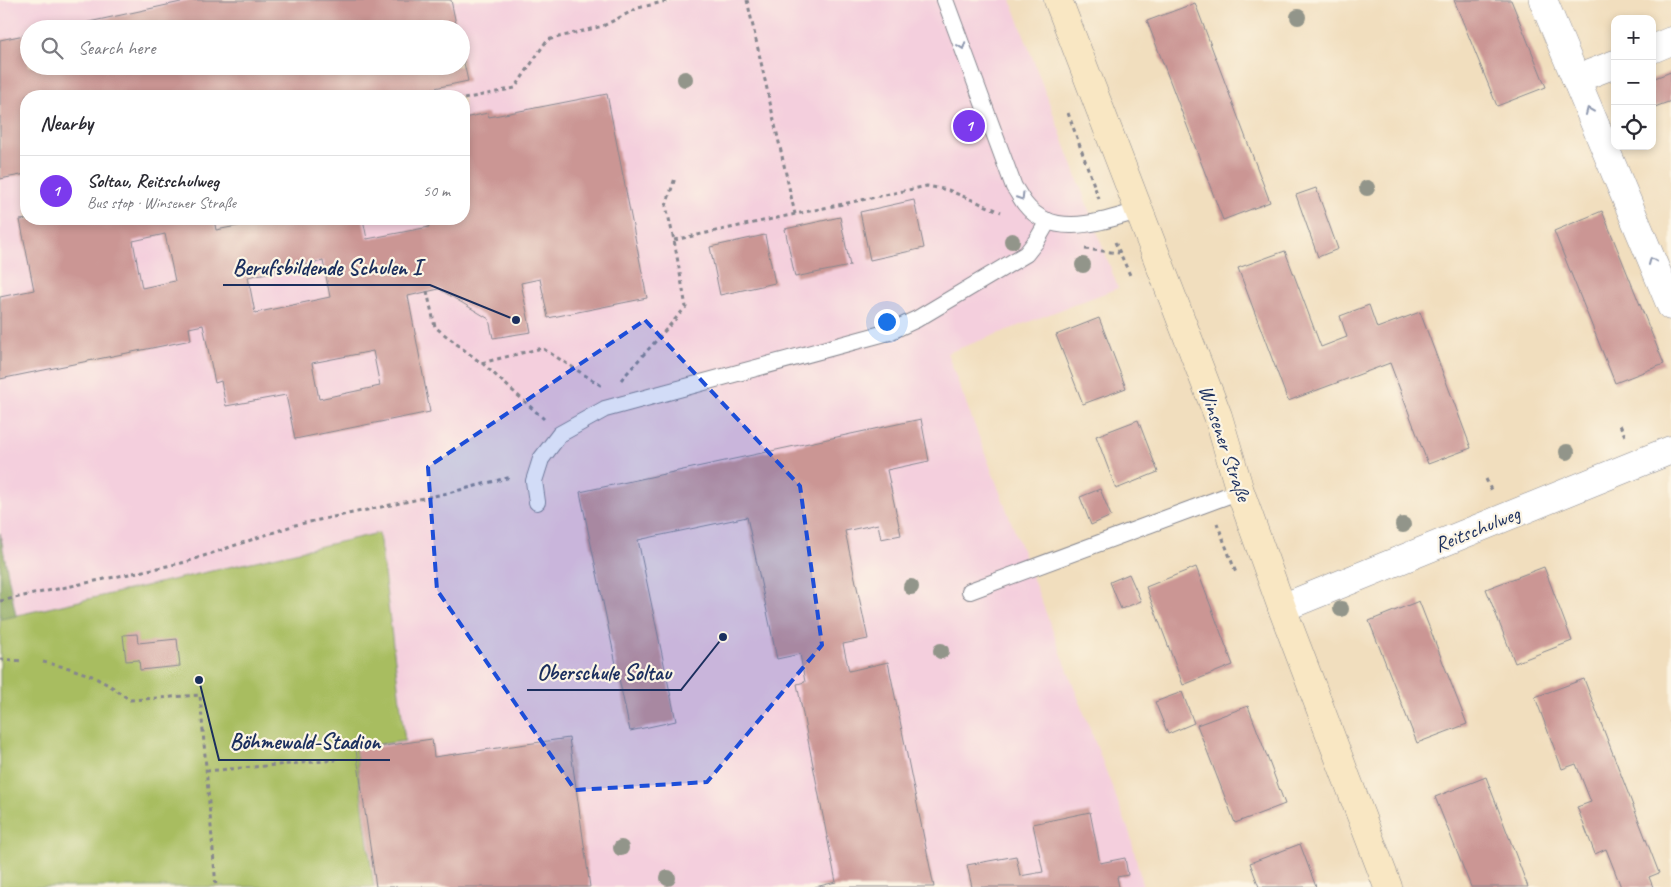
<!DOCTYPE html>
<meta charset="utf-8">
<style>
body{margin:0;font-family:Caveat,sans-serif;background:#f2f2f3;color:#2b2b33}
.controls{position:absolute;right:15px;top:15px;display:grid;overflow:hidden;border-radius:10px;box-shadow:0 2px 8px #0003}
.controls button{width:45px;height:45px;display:grid;place-items:center;padding:0;border:0;border-bottom:1px solid #e1e1e2;background:#fff;color:#2b2b33;font:25px sans-serif}
.you{position:absolute;left:886px;top:321px;width:18px;height:18px;margin:-12px;border:4px solid #fff;border-radius:50%;background:#1a73e8;box-shadow:0 0 0 8px #1a73e833}
.badge{display:grid;place-items:center;width:32px;height:32px;border-radius:50%;background:#7c3aed;color:#fff;font-size:16px;font-weight:700}
.pin{position:absolute;translate:-50% -50%;border:2px solid #fff;box-shadow:0 1px 5px #0006}
.list{margin:0;padding:0;list-style:none}
h2{display:flex;justify-content:space-between;align-items:center;height:65px;margin:0;padding:0 20px;font-size:21px}
h2 small{font-size:16px;font-weight:400;color:#7c7c81}
.list li{display:grid;grid-template-columns:32px 1fr auto;gap:15px;align-items:center;box-sizing:border-box;height:70px;padding:0 20px;border-top:1px solid #e1e1e2}
.list b{display:block;font-size:19px;white-space:nowrap}
.list p{margin:0;font-size:16px;white-space:nowrap;color:#7c7c81}
.list em{font-size:16px;font-style:normal;color:#7c7c81}
.icon{flex:none;width:28px;height:28px;fill:none;stroke:currentColor;stroke-width:2;stroke-linecap:round;stroke-linejoin:round}
.map{position:relative;flex:none;width:1671px;height:887px;overflow:hidden}
.search{position:absolute;background:#fff;box-shadow:0 2px 8px #0003;left:20px;top:20px;width:450px;height:55px;display:flex;align-items:center;gap:12px;box-sizing:border-box;padding:0 18px;border-radius:28px;color:#7c7c81;font-size:19px}
.panel{position:absolute;background:#fff;box-shadow:0 2px 8px #0003;left:20px;top:90px;width:450px;height:135px;border-radius:20px}
.map>svg:first-child{display:block}
</style>
<div class="map">
<svg width="1671" height="887" viewBox="0 0 1671 887">
<rect width="100%" height="100%" fill="#fcf5e5"/>
<filter id="ink" filterUnits="userSpaceOnUse"><feTurbulence type="fractalNoise" baseFrequency=".02" numOctaves="2"/><feDisplacementMap in="SourceGraphic" scale="10" xChannelSelector="R" yChannelSelector="G"/><feConvolveMatrix kernelMatrix="1 2 1 2 8 2 1 2 1" color-interpolation-filters="sRGB"/></filter>
<filter id="wash" filterUnits="userSpaceOnUse"><feTurbulence type="fractalNoise" baseFrequency=".0096" numOctaves="4" result="noise"/><feDisplacementMap in="SourceGraphic" scale="20" xChannelSelector="R" yChannelSelector="G"/><feGaussianBlur stdDeviation="1.12" result="paint"/><feColorMatrix in="noise" values="0 0 0 0 0 0 0 0 0 0 0 0 0 0 0 0 0 1.4 0 .05"/><feComposite in="paint" operator="in"/></filter>
<g filter="url(#wash)">
<rect width="100%" height="100%" fill="#f1debe"/>
<path fill="#f4cfdd" fill-rule="evenodd" d="M0 0H1011L1118 288 947 353 1130 834 1143 887H374L355 748 405 740 379 533 16 616 0 533ZM29 29H461V66H29ZM26 96H464V219H26Z"/>
<path fill="#a8bd61" stroke="#627660" d="M379 533 405 741 355 748 374 887H0V619Z"/>
<path fill="#86a457" stroke="#506a5a" d="M0 533 16 616 0 619Z"/>
<g id="blocks">
<g fill="#cb9694" fill-rule="evenodd">
<path d="M190 0H451L457 29H57Z"/>
<path d="M1454 0H1511L1546 87 1497 106Z"/>
<path d="M1195 3 1270 202 1223 220 1147 21Z"/>
<path d="M29 34V66H461L462 54 468 81 397 96H26V174L0 179V40Z"/>
<path d="M1671 72V101L1652 108V79Z"/>
<path d="M607 94 647 298 548 318 540 279 521 283 531 332 493 338 489 319 439 289 408 296 430 412 295 439 286 395 226 406 221 381 215 383 203 325 189 328 191 340 0 379V297L34 290 20 220 28 219H214L216 230 274 219H363L367 239 429 227 427 219H464V118L488 113 489 117ZM165 234 175 281 142 288 133 241ZM323 261 330 297 255 313 248 277ZM373 351 380 386 319 399 312 363Z"/>
<path d="M1316 188 1338 249 1318 257 1296 195Z"/>
<path d="M914 200 924 248 870 260 860 212Z"/>
<path d="M1602 211 1664 364 1615 383 1554 231Z"/>
<path d="M840 217 850 266 795 277 785 229Z"/>
<path d="M765 235 775 283 720 295 710 247Z"/>
<path d="M1285 251 1321 347 1347 337 1340 316 1369 305 1377 328 1420 312 1471 448 1428 464 1390 363 1288 401 1238 268Z"/>
<path d="M1099 318 1126 388 1083 404 1056 335Z"/>
<path d="M921 419 929 461 887 470 901 535 881 539 878 524 845 531 868 639 843 644 849 671 888 662 934 887H815L836 882 797 684 805 682 800 654 777 659 747 517 638 540 676 721 630 731 580 492Z"/>
<path d="M1138 420 1158 472 1116 489 1096 436Z"/>
<path d="M1100 489 1111 516 1091 525 1080 497Z"/>
<path d="M1196 567 1233 665 1183 685 1146 587Z"/>
<path d="M1544 567 1572 641 1515 663 1486 589Z"/>
<path d="M1129 574 1141 601 1121 609 1110 582Z"/>
<path d="M1419 601 1467 724 1417 743 1369 621Z"/>
<path d="M137 634 138 643 177 639 180 666 140 670 139 660 126 661 123 635Z"/>
<path d="M1584 679 1659 873 1649 877 1653 887H1621L1606 849 1595 854 1577 807 1591 802 1576 764 1562 769 1535 697Z"/>
<path d="M1182 692 1194 723 1168 734 1155 702Z"/>
<path d="M1248 706 1285 804 1235 823 1197 725Z"/>
<path d="M569 738 590 887H376L356 750 432 739 434 757Z"/>
<path d="M1486 777 1510 840 1528 887H1471L1435 797Z"/>
<path d="M1090 812 1100 863 1125 858 1128 875 1117 877 1119 887H972L967 865 1016 856 1020 876 1043 872 1033 824Z"/>
<path d="M1300 844 1316 887H1259L1250 863Z"/>
</g>
</g>
</g>
<g filter="url(#ink)">
<use href="#blocks" fill-opacity="0" stroke="#86868e" stroke-width="1"/>
<g fill="none" stroke-linecap="round" stroke-linejoin="round">
<defs>
<g id="service">
<path d="M945 0 1014 187C1018 192 1021 199 1025 204 1053 240 1102 221 1138 211"/>
<path d="M537 502 534 481 541 459 560 434 605 409 889 332 917 319 1026 254 1037 240 1048 221"/>
<path d="M970 591 1240 491"/>
</g>
<g id="minor">
<path d="M1543 0 1671 306"/>
<path d="M1652 49 1671 41"/>
<path d="M1576 79 1615 64"/>
<path d="M1282 608 1671 450"/>
</g>
<path id="secondary" d="M1058 0 1218 416 1240 491 1282 608 1388 887"/>
</defs>
<use href="#service" stroke="#86868e" stroke-width="18"/>
<use href="#minor" stroke="#86868e" stroke-width="29"/>
<use href="#secondary" stroke="#86868e" stroke-width="29"/>
<g stroke="#86868e" stroke-width="3" stroke-dasharray="4 4" stroke-linecap="butt">
<path d="M747 0 795 214"/>
<path d="M464 99 515 88 547 40 603 26 638 8 671 0"/>
<path d="M1068 113 1099 199"/>
<path d="M674 240 927 186 948 190 1001 212"/>
<path d="M1115 242 1130 275"/>
<path d="M1085 249 1119 253"/>
<path d="M427 291 435 327 481 363 542 348 602 386"/>
<path d="M482 363 544 419"/>
<path d="M621 380 686 307 674 240 666 206 675 178"/>
<path d="M1620 425 1626 438"/>
<path d="M1486 479 1492 492"/>
<path d="M1217 523 1236 573"/>
<path d="M0 601 186 562 295 525 448 493 511 477"/>
<path d="M0 659 22 661"/>
<path d="M43 662 69 668 92 676 112 687 130 700 200 695 216 887"/>
<path d="M1671 721V722"/>
<path d="M206 771 336 760"/>
</g>
<use href="#service" stroke="#fff" stroke-width="16"/>
<use href="#minor" stroke="#fff" stroke-width="28"/>
<use href="#secondary" stroke="#f9e7c3" stroke-width="28"/>
</g>
<g fill="#92958a">
<circle cx="1298" cy="17" r="8"/>
<circle cx="685" cy="79" r="8"/>
<circle cx="1367" cy="188" r="8"/>
<circle cx="1012" cy="241" r="8"/>
<circle cx="1083" cy="265" r="8"/>
<circle cx="1567" cy="452" r="8"/>
<circle cx="1403" cy="525" r="8"/>
<circle cx="911" cy="587" r="8"/>
<circle cx="1341" cy="609" r="8"/>
<circle cx="941" cy="651" r="8"/>
<circle cx="621" cy="848" r="8"/>
<circle cx="668" cy="878" r="8"/>
</g>
<defs><path id="oneway-chevron" d="M-2-3.5L2.5 0L-2 3.5" fill="none" stroke-width="1.6" stroke-linecap="round" stroke-linejoin="round" transform="scale(1.25)"/></defs>
<g stroke="#8d97ae">
<use href="#oneway-chevron" transform="translate(962 46) rotate(70)"/>
<use href="#oneway-chevron" transform="translate(1589 111) rotate(-113)"/>
<use href="#oneway-chevron" transform="translate(1021 197) rotate(58)"/>
<use href="#oneway-chevron" transform="translate(1652 261) rotate(-113)"/>
</g>
</g>
<path fill="#1d4ed8" fill-opacity="0.2" stroke="#1d4ed8" stroke-width="4" stroke-dasharray="10 6" stroke-linejoin="round" d="M645 320 800 486 822 645 707 782 575 790 437 590 428 467Z"/>
<g text-anchor="middle" dominant-baseline="central" stroke-width="4.5" stroke-linejoin="round" paint-order="stroke">
<g font-size="21" fill="#1b2f5e" stroke="#fcf5e5">
<text transform="translate(1225 443) rotate(71)">Winsener Straße</text>
<text transform="translate(1477 529) rotate(-22)">Reitschulweg</text>
</g>
</g>
<path fill="none" stroke="#1b2f5e" stroke-width="2" d="M516 320L430 285H223M723 637L681 690H527M199 680L219 760H390"/>
<g fill="#1b2f5e" stroke="#fcf5e5" stroke-width="2">
<circle cx="516" cy="320" r="5"/>
<circle cx="723" cy="637" r="5"/>
<circle cx="199" cy="680" r="5"/>
</g>
<g font-size="22" text-anchor="middle" font-weight="bold" fill="#1b2f5e" stroke="#fcf5e5" stroke-width="4.5" stroke-linejoin="round" paint-order="stroke">
<text x="327" y="275">Berufsbildende Schulen I</text>
<text x="604" y="680">Oberschule Soltau</text>
<text x="305" y="749">Böhmewald-Stadion</text>
</g>
</svg>
<div class="controls">
<button>+</button>
<button>−</button>
<button><svg class="icon" aria-label="locate" viewBox="0 0 24 24"><circle cx="12" cy="12" r="6"/><path d="M12 2v4M12 18v4M2 12h4M18 12h4"/></svg></button>
</div>
<div class="you"></div>
<div class="pin badge" style="left:969px;top:126px">1</div>
<div class="search"><svg class="icon" aria-label="search" viewBox="0 0 24 24"><circle cx="10" cy="10" r="6"/><path d="M15 15l6 6"/></svg>Search here</div>
<section class="panel">
<h2>Nearby<small></small></h2>
<ul class="list">
<li><span class="badge">1</span><div><b>Soltau, Reitschulweg</b><p>Bus stop · Winsener Straße</p></div><em>50 m</em></li>
</ul>
</section>
</div>
